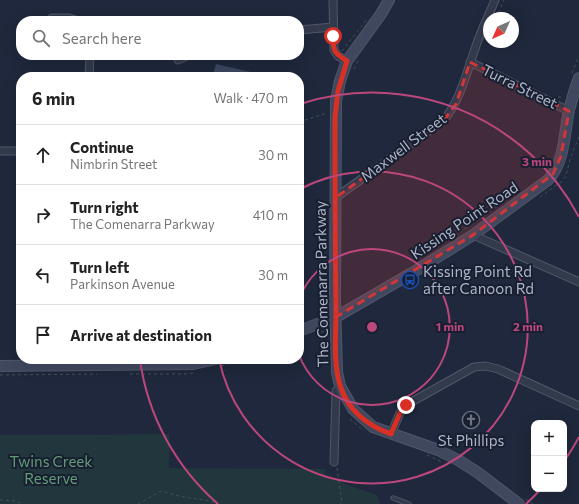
<!DOCTYPE html>
<meta charset="utf-8">
<style>
body{margin:0;font-family:Commissioner,sans-serif;background:#f6f6f6;color:#222}
.controls{position:absolute;right:12px;bottom:12px;display:grid;overflow:hidden;border-radius:8px;box-shadow:0 4px 16px #0002}
.controls button{width:36px;height:36px;display:grid;place-items:center;padding:0;border:0;border-bottom:1px solid #e0e0e0;background:#fff;color:#222;font:20px sans-serif}
.compass{position:absolute;left:483px;top:12px;width:36px;height:36px;border-radius:50%;background:#fff;box-shadow:0 4px 16px #0002;rotate:225deg}
.stop{position:absolute;width:12px;height:12px;margin:-9px;border:3px solid #d93025;border-radius:50%;background:#fff}
.stop.end{background:#d93025;border-color:#fff;box-shadow:0 1px 4px #0008}
.list{margin:0;padding:0;list-style:none}
h2{display:flex;justify-content:space-between;align-items:center;height:52px;margin:0;padding:0 16px;font-size:17px}
h2 small{font-size:13px;font-weight:400;color:#767676}
.list li{display:grid;grid-template-columns:26px 1fr auto;gap:12px;align-items:center;box-sizing:border-box;height:60px;padding:0 16px;border-top:1px solid #e0e0e0}
.list b{display:block;font-size:15px;white-space:nowrap}
.list p{margin:0;font-size:13px;white-space:nowrap;color:#767676}
.list em{font-size:13px;font-style:normal;color:#767676}
.icon{flex:none;width:22px;height:22px;fill:none;stroke:currentColor;stroke-width:2;stroke-linecap:round;stroke-linejoin:round}
.map{position:relative;flex:none;width:579px;height:504px;overflow:hidden}
.search{position:absolute;background:#fff;box-shadow:0 4px 16px #0002;left:16px;top:16px;width:288px;height:44px;display:flex;align-items:center;gap:10px;box-sizing:border-box;padding:0 14px;border-radius:16px;color:#767676;font-size:15px}
.panel{position:absolute;background:#fff;box-shadow:0 4px 16px #0002;left:16px;top:72px;width:288px;height:292px;border-radius:16px}
.map>svg:first-child{display:block}
</style>
<div class="map">
<svg width="579" height="504" viewBox="0 0 579 504">
<rect width="100%" height="100%" fill="#1f283c"/>
<path fill="#21363d" d="M169 434V468L325 469V474L345 484 377 495 381 504H0V435Z"/>
<path fill="#3d475e" d="M216 64 263 75 262 77H222L213 75Z"/>
<g fill="none" stroke-linecap="round" stroke-linejoin="round">
<defs>
<path id="lane" d="M393 498 409 504"/>
<g id="street">
<path d="M333 0 334 50 338 56 347 61"/>
<path d="M52 18H69L78 21"/>
<path d="M299 30 333 27"/>
<path d="M178 60 189 55"/>
<path d="M470 62 569 111"/>
<path d="M89 77 90 55"/>
<path d="M0 151H21"/>
<path d="M335 198 444 120C461 99 467 71 476 46 481 30 489 15 495 0"/>
<path d="M473 235 579 282"/>
<path d="M391 434 400 413 406 405 474 367 486 366 498 369 579 406"/>
<path d="M334 462 336 391 340 386"/>
</g>
<g id="secondary">
<path d="M389 0 381 14 347 61 340 81 336 101 335 301 337 372 340 386 353 409 373 427 438 450 458 460 477 472 519 504"/>
<path d="M299 331 336 317 412 273 473 235 548 180C565 162 564 134 569 110 572 99 575 88 579 78"/>
<path d="M0 366 193 364 216 359"/>
</g>
</defs>
<use href="#lane" stroke="#505769" stroke-width="5.5"/>
<use href="#street" stroke="#505769" stroke-width="9"/>
<use href="#secondary" stroke="#505769" stroke-width="12"/>
<g stroke="#3f535a" stroke-width="1" stroke-dasharray="3 3" stroke-linecap="butt">
<path d="M496 18 504 0"/>
<path d="M487 37 489 33"/>
<path d="M342 51 367 19"/>
<path d="M354 69 358 61"/>
<path d="M572 73 579 56"/>
<path d="M558 97H564"/>
<path d="M299 122 327 113"/>
<path d="M540 197 561 182 566 176 570 159 579 137"/>
<path d="M455 236 509 197"/>
<path d="M321 332 328 330"/>
<path d="M221 366 244 359"/>
<path d="M130 374H186L193 373"/>
<path d="M0 375 97 374"/>
<path d="M350 419 364 431"/>
<path d="M427 455 442 462"/>
<path d="M337 468 342 502 340 504"/>
<path d="M526 499 533 504"/>
<path d="M0 500 16 501 22 504"/>
<path d="M138 504 161 491 179 496 215 502 218 504"/>
</g>
<use href="#lane" stroke="#333a4c" stroke-width="3.5"/>
<use href="#street" stroke="#333a4c" stroke-width="7"/>
<use href="#secondary" stroke="#40485f" stroke-width="10"/>
</g>
<g fill="none" stroke-linecap="round" stroke-linejoin="round">
<path stroke="#d93025" stroke-width="5" d="M333 36C333 51 334 53 347 61L338 91 335 117C335 181 335 245 336 310 336 333 333 363 340 385 347 410 368 426 391 434L400 413 406 405"/>
</g>
<path fill="#d23638" fill-opacity="0.2" stroke="#d23638" stroke-width="3" stroke-dasharray="8 5" stroke-linejoin="round" d="M470 62 569 111 561 156 553 174 473 235 336 317 335 198 444 120 456 104Z"/>
<g fill="none" stroke="#bc477c" stroke-width="2">
<path d="M299 299A78 78 0 1 1 299 355"/>
<path d="M300 189A156 156 0 1 1 219 359"/>
<path d="M579 437A234 234 0 0 1 565 460M540 490A234 234 0 0 1 526 504M218 504A234 234 0 0 1 140 360M300 104A234 234 0 0 1 579 217"/>
</g>
<defs>
<symbol id="bus-ring" viewBox="-11 -11 22 22"><circle r="9.5" fill="#181f30" stroke="#1a4fb4" stroke-width="1.5"/><path d="M-5-6H5V4H4V6H2V4H-2V6H-4V4H-5ZM-3.5-4V0h7V-4ZM-3.5 1.2v1.5H-2V1.2ZM2 1.2v1.5H3.5V1.2Z" fill="#1a4fb4"/></symbol>
<symbol id="church-ring" viewBox="-11 -11 22 22"><circle r="9.5" fill="#181f30" stroke="#6b7280" stroke-width="1.5"/><path d="M-1.2-6h2.4v3.5h3.3v2.4h-3.3V6h-2.4V-.1h-3.3v-2.4h3.3Z" fill="#6b7280"/></symbol>
</defs>
<g fill-rule="evenodd">
<use href="#bus-ring" x="400" y="270" width="20" height="20"/>
<use href="#church-ring" x="461" y="410" width="20" height="20"/>
</g>
<g text-anchor="middle" dominant-baseline="central" stroke-width="4" stroke-linejoin="round" paint-order="stroke">
<g font-size="15" fill="#adb4c8" stroke="#181f30">
<text transform="translate(520 86) rotate(26)">Turra Street</text>
<text transform="translate(403 147) rotate(-37)">Maxwell Street</text>
<text transform="translate(464 220) rotate(-34)">Kissing Point Road</text>
<text transform="translate(321 284) rotate(-91)">The Comenarra Parkway</text>
</g>
<g font-size="15" fill="#adb4c8" stroke="#181f30" text-anchor="start">
<text x="423" y="271">Kissing Point Rd<tspan x="423" dy="17">after Canoon Rd</tspan></text>
<text x="471" y="440" text-anchor="middle">St Phillips</text>
</g>
<g font-size="15" fill="#629b76" stroke="#181f30">
<text x="51" y="461">Twins Creek<tspan x="51" dy="17">Reserve</tspan></text>
</g>
</g>
<circle cx="372" cy="327" r="6" fill="#bc477c" stroke="#181f30" stroke-width="2"/>
<g font-size="12" text-anchor="middle" font-weight="bold" fill="#bc477c" stroke="#181f30" stroke-width="4" stroke-linejoin="round" paint-order="stroke">
<text x="537" y="166">3 min</text>
<text x="450" y="331">1 min</text>
<text x="528" y="331">2 min</text>
</g>
</svg>
<div class="controls">
<button>+</button>
<button>−</button>
</div>
<svg class="compass" viewBox="-18 -18 36 36"><path d="M0-13l5 13h-10z" fill="#e53935"/><path d="M0 13l5-13h-10z" fill="#767676"/></svg>
<div class="stop" style="left:333px;top:36px"></div>
<div class="stop end" style="left:406px;top:405px"></div>
<div class="search"><svg class="icon" aria-label="search" viewBox="0 0 24 24"><circle cx="10" cy="10" r="6"/><path d="M15 15l6 6"/></svg>Search here</div>
<section class="panel">
<h2>6 min<small>Walk · 470 m</small></h2>
<ul class="list">
<li><svg class="icon" aria-label="ahead" viewBox="0 0 24 24"><path d="M12 20V5M6 11l6-6 6 6"/></svg><div><b>Continue</b><p>Nimbrin Street</p></div><em>30 m</em></li>
<li><svg class="icon" aria-label="right" viewBox="0 0 24 24"><path d="M7 20v-9h11M14 6l5 5-5 5"/></svg><div><b>Turn right</b><p>The Comenarra Parkway</p></div><em>410 m</em></li>
<li><svg class="icon" aria-label="left" viewBox="0 0 24 24"><path d="M17 20v-9H6M10 6l-5 5 5 5"/></svg><div><b>Turn left</b><p>Parkinson Avenue</p></div><em>30 m</em></li>
<li><svg class="icon" aria-label="arrive" viewBox="0 0 24 24"><path d="M6 21V4h12l-3 4 3 4H6"/></svg><div><b>Arrive at destination</b></div></li>
</ul>
</section>
</div>
